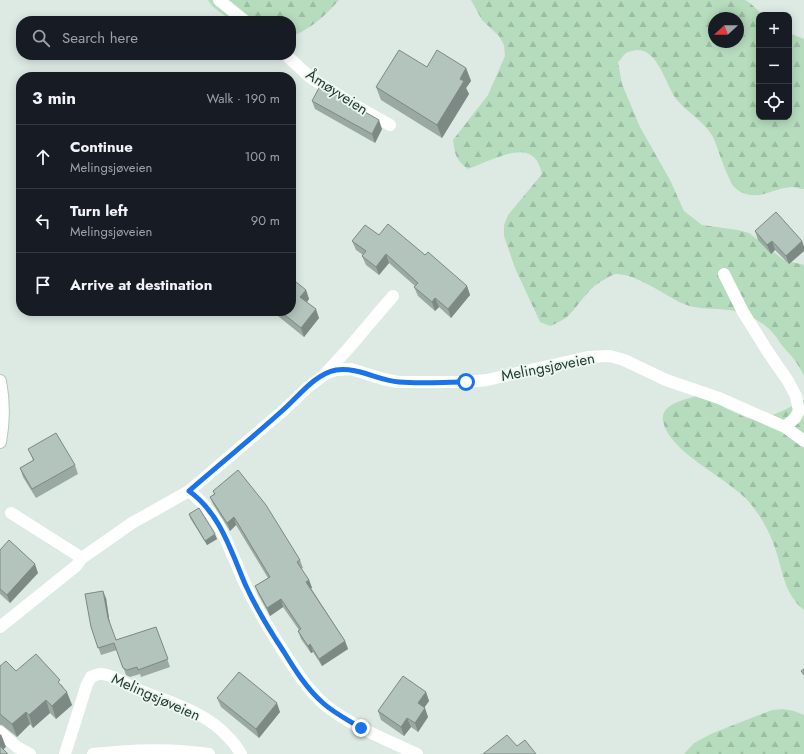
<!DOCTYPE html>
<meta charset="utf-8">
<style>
body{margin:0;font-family:Jost,sans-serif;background:#20242c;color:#f1f3f6}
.controls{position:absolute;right:12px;top:12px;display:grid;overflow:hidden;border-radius:8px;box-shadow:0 2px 10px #0003}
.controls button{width:36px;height:36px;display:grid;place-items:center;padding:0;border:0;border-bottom:1px solid #363941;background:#171b24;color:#f1f3f6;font:20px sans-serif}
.compass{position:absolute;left:708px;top:12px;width:36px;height:36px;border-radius:50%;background:#171b24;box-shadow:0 2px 10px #0003;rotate:249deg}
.stop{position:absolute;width:12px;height:12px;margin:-9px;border:3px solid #1a73e8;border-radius:50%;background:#fff}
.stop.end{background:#1a73e8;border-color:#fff;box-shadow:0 1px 4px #0008}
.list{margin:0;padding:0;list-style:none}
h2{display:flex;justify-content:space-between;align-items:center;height:52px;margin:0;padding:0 16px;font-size:17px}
h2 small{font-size:13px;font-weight:400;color:#9ea1a6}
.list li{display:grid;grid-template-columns:26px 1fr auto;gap:12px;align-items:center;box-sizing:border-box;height:64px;padding:0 16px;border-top:1px solid #363941}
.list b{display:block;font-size:15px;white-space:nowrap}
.list p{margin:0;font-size:13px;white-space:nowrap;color:#9ea1a6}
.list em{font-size:13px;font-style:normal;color:#9ea1a6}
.icon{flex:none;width:22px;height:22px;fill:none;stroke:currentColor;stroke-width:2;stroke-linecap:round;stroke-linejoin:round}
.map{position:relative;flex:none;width:804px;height:754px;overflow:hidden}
.search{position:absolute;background:#171b24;box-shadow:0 2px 10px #0003;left:16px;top:16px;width:280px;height:44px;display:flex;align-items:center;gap:10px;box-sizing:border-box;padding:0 14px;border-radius:16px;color:#9ea1a6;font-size:15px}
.panel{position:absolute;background:#171b24;box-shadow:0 2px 10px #0003;left:16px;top:72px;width:280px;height:244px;border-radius:16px}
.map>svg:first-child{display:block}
</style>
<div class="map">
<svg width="804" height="754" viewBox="0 0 804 754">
<defs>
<pattern id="forest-firs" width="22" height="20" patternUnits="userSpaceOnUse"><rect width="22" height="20" fill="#b5dcbc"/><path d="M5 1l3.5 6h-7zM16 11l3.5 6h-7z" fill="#9bbea2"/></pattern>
</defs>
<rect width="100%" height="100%" fill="#ddeae3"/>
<g fill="url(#forest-firs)" fill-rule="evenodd">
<path d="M208 0H339C323 18 313 27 291 37V21H232L213 7Z"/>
<path d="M471 0H745L750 3 763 15H759V117H789V33L804 39V189C800 189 796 187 792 187 772 188 759 202 739 191 728 185 719 150 713 137 705 122 688 113 677 100 665 85 657 43 632 51 631 51 627 52 626 53 623 55 621 60 618 62L622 84 640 127 670 180 684 211 702 225 738 230 749 233 784 260 804 265V376C798 363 794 359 785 349 780 344 777 337 772 332 762 321 744 312 729 310 715 308 699 310 684 304 665 296 636 273 615 274 612 275 609 277 607 278 587 288 583 301 568 316 562 321 557 323 550 326L540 322 515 268 504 236V225L508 215 542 174C540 167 538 159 531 155 517 145 483 164 468 169 456 160 455 155 453 140L488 95 505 56 504 45 499 36 482 20ZM714 18H738V42H714Z"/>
<path d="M696 396 717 403 727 409 747 418 758 420 780 412 804 400V610C785 595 783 573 776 551 770 532 762 518 750 503 729 478 669 453 663 421 660 404 685 400 696 396Z"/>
<path d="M783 709 794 711 804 715V754H684L694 743 713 733 772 710Z"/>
</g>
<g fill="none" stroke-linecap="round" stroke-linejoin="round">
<defs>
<path id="secondary" d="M0 381C4 402 4 421 0 442"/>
</defs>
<use href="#secondary" stroke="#b0c9be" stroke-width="14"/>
<g stroke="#fff" stroke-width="12">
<path d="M219 0 245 21"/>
<path d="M286 55 311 78 356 106 390 125"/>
<path d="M724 274 743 312 768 352 788 381 796 396 799 411 795 418 785 427"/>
<path d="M11 513 82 558"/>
</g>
<g stroke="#fff" stroke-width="12">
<path d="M325 374 336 370 351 369 383 379 398 382H466L487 380 588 357 610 356 624 360 666 380 719 398 785 427 804 441"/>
<path d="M189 491C222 516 230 553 247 588 258 611 271 632 285 654 296 671 308 690 324 704 351 726 385 739 417 754"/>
<path d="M0 627 76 566 82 558 132 523 189 491 284 410 308 387 324 375 347 350 393 296"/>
<path d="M0 732 17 747 30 754"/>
<path d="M65 754 87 684 91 677C94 676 97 674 100 674 110 673 127 685 136 689 169 702 206 711 230 739 234 743 238 749 241 754"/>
<path d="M93 754C133 750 169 748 209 754"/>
</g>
<use href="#secondary" stroke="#fff" stroke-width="12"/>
</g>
<g fill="#9aa9a2">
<path d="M427 67 466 68 471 81 466 88 469 94 442 138 381 100 376 87Z"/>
<path d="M312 101 382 129 375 143 315 109Z"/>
<path d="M755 231 802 241 804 247V251L789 264 775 250 771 254 758 240Z"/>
<path d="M379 235 425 255 467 286 470 295 451 318 439 307 435 311 418 296 414 287 415 286 389 263 379 275 366 265 362 256 363 255 356 250 352 241Z"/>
<path d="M306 290 309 299 307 302 319 318 304 337 273 312V311H291Z"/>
<path d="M28 449 75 465 78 474 36 498 23 477 20 468 33 460Z"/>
<path d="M213 491 300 560 303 568 301 569 309 580 312 588H311L345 641 348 649 322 666 313 652 311 653 301 639 298 631 299 630 283 607 270 616 258 594 255 586 268 578 236 525 230 531 213 504 210 497 214 494Z"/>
<path d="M189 514 217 539 207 545 190 518Z"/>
<path d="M0 550 38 573 10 603 0 594Z"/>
<path d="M106 598 110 625 116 640 156 627 170 667 141 677 140 674 130 677 126 675 117 650 101 655 91 627Z"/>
<path d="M0 666 62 685 72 705 56 719 50 713 33 728 30 724 17 737 2 725H0Z"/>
<path d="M426 692 429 701 424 708 428 717 418 732 411 727 404 736 381 720 378 711Z"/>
<path d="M217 698 280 712 259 738 221 707Z"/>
</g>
<g fill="#7d8984">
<path d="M466 68 471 81 466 88 469 94 442 138 437 125 460 79Z"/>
<path d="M379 120 382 129 375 143 372 134Z"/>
<path d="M772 241 775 250 771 254 767 245Z"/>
<path d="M802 241 804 247V251L789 264 786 256Z"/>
<path d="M386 254 389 263 379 275 376 267Z"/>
<path d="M467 286 470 295 451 318 448 309Z"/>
<path d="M306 290 309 299 304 306 300 297Z"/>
<path d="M435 298 439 307 435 311 432 302Z"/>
<path d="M316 309 319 318 304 337 301 328Z"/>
<path d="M234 517 236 525 230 531 227 523Z"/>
<path d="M215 534 217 539 207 545 205 541Z"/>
<path d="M35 564 38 573 10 603 7 595Z"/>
<path d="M309 580 312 588 309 589 306 582Z"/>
<path d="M103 591 106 598 110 625 108 618Z"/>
<path d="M281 599 283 607 270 616 267 608Z"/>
<path d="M345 641 348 649 322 666 319 659Z"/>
<path d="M310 644 313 652 311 653 308 646Z"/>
<path d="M67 692 72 705 56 719 52 706Z"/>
<path d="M426 692 429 701 421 712 418 703Z"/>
<path d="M46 700 50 713 33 728 29 715Z"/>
<path d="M277 703 280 712 259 738 256 729Z"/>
<path d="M425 708 428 717 418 732 415 723Z"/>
<path d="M26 712 30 724 17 737 12 724Z"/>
<path d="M407 718 411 727 404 736 401 727Z"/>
<path d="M1 734 6 747 0 752V735Z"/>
</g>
<g fill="#b3c4bc" stroke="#7d8984">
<path d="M399 50 427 67 437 50 466 68 460 79 464 81 437 125 376 87Z"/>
<path d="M320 86 379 120 372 134 312 101Z"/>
<path d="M776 212 802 241 786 256 772 241 767 245 755 231Z"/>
<path d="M388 224 425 255 428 252 467 286 448 309 435 298 432 302 414 287 418 283 386 254 376 267 362 256 366 251 352 241 365 225 379 235Z"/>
<path d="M291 278 306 290 300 297 316 309 301 328 280 311H291Z"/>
<path d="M56 433 75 465 32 489 20 468 34 460 28 449Z"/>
<path d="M238 470 266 505 300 560 297 562 309 580 306 582 345 641 319 659 310 644 308 646 298 631 301 629 281 599 267 608 255 586 270 577 234 517 227 523 210 497 215 494 213 491Z"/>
<path d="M199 508 215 534 205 541 189 514Z"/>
<path d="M9 540 35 564 7 595 0 589V550Z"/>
<path d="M103 591 108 618 116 640 156 627 168 659 138 670 137 667 127 670 123 668 114 643 98 648 91 627 85 594Z"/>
<path d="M36 654 60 680 58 682 67 692 52 706 46 700 29 715 26 712 12 724 0 714V666L6 661 16 671Z"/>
<path d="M804 669V675L801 671Z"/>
<path d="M239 672 277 703 256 729 217 698Z"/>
<path d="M403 676 426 692 418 703 425 708 415 723 407 718 401 727 378 711Z"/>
<path d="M507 735 517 746 525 740 536 754H483Z"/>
<path d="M0 746 8 754H0Z"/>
</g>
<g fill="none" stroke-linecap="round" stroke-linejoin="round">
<path stroke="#1a73e8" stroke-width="5" d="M361 728C348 720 334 713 323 703 307 689 295 670 284 652 270 631 257 610 246 586 231 552 221 514 189 491 220 464 252 438 283 410 299 396 315 374 336 370 358 367 377 380 399 382 421 384 444 382 466 382"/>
</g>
<g text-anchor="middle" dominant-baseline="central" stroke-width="3.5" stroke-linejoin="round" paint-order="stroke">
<g font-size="15" fill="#1f3930" stroke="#edf6f1">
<text transform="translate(337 92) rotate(33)">Åmøyveien</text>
<text transform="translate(548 367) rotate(-11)">Melingsjøveien</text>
<text transform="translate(156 697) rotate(24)">Melingsjøveien</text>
</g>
</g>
</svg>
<div class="controls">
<button>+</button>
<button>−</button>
<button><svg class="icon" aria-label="locate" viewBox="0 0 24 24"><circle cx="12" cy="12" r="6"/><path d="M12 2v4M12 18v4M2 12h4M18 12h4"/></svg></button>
</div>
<svg class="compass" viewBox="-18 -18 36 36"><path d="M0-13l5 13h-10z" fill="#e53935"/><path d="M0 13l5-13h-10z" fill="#9ea1a6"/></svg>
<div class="stop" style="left:466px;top:382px"></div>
<div class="stop end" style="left:361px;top:728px"></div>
<div class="search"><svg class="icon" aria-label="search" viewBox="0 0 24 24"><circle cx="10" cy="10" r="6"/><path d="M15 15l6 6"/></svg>Search here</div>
<section class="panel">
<h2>3 min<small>Walk · 190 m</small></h2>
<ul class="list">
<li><svg class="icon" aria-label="ahead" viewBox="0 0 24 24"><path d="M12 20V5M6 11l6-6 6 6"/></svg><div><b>Continue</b><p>Melingsjøveien</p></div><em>100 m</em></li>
<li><svg class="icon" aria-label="left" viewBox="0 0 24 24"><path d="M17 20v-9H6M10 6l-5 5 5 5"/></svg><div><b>Turn left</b><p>Melingsjøveien</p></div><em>90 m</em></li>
<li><svg class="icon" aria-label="arrive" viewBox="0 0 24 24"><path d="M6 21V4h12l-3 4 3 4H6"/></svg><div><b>Arrive at destination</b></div></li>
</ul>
</section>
</div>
